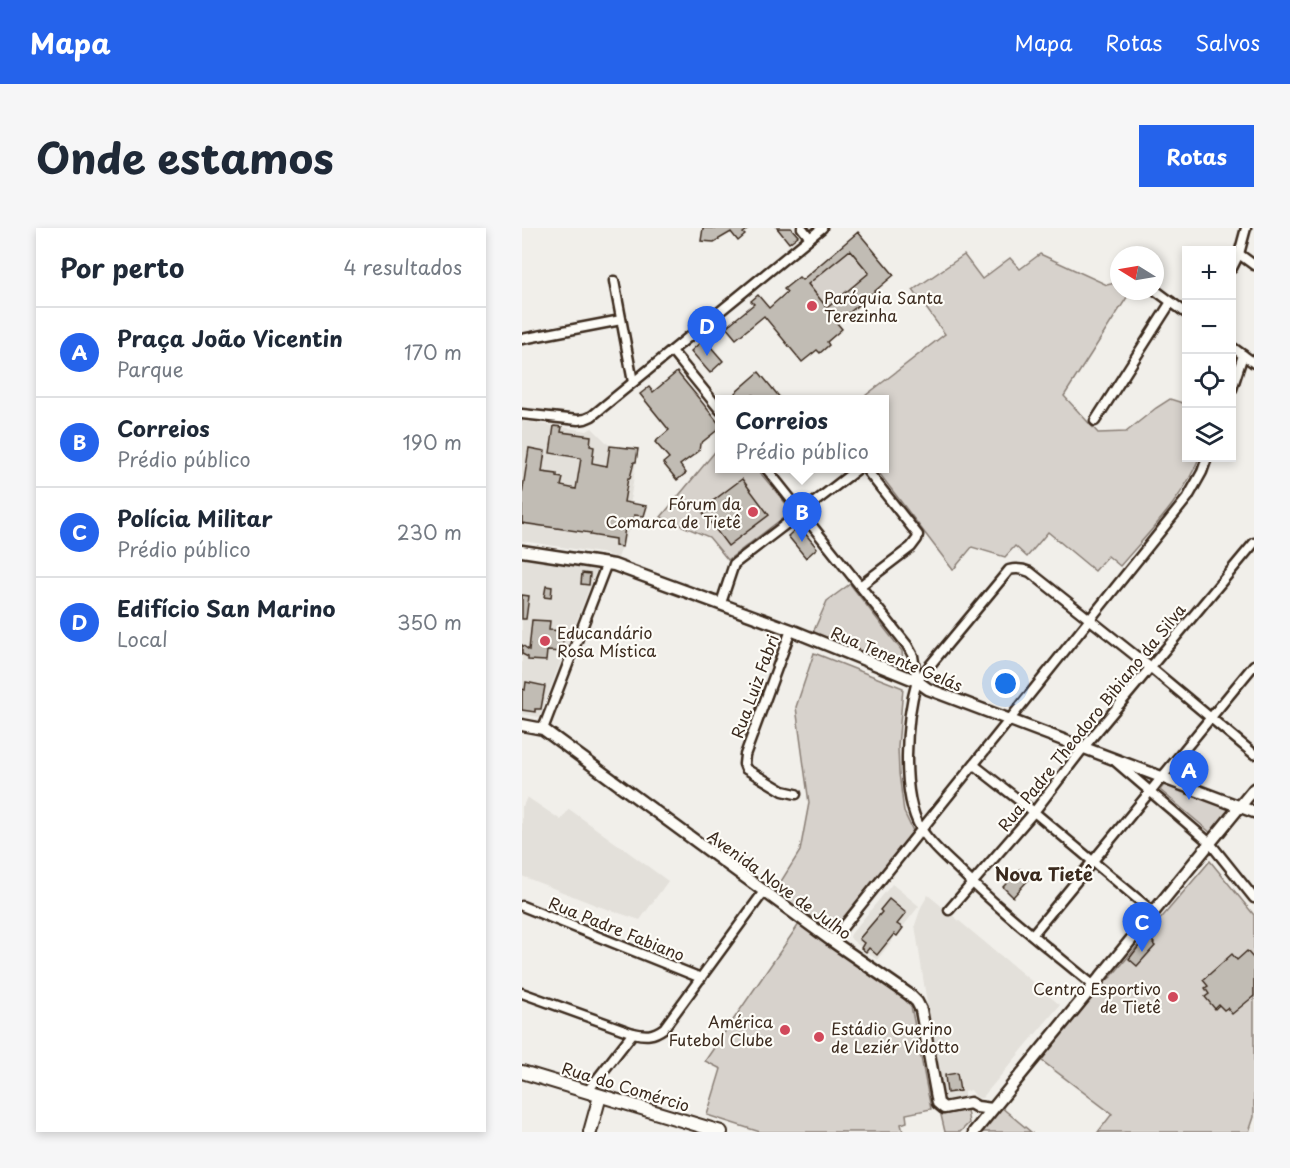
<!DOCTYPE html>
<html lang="pt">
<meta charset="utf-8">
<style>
body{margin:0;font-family:"Playpen Sans",sans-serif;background:#f6f6f7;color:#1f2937}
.controls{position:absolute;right:18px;top:18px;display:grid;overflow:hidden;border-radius:0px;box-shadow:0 3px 9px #0003}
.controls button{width:54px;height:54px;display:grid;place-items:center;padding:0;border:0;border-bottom:2px solid #e0e1e3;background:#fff;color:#1f2937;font:30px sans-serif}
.compass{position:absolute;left:588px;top:18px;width:54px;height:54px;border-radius:50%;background:#fff;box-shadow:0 3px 9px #0003;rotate:281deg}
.you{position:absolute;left:484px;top:456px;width:21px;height:21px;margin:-15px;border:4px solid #fff;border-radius:50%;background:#1a73e8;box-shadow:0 0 0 9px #1a73e833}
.badge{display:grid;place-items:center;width:39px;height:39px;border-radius:50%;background:#2563eb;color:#fff;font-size:20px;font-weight:700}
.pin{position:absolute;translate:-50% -50px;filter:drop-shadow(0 2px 3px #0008)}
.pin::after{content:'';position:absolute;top:32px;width:21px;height:18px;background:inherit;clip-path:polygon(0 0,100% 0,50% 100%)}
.popup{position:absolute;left:193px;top:167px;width:174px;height:78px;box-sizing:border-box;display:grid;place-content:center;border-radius:0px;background:#fff;filter:drop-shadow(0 2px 4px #0005);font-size:20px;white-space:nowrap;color:#747a83}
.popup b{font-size:22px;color:#1f2937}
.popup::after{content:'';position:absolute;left:50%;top:100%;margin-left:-12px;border:12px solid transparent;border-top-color:#fff}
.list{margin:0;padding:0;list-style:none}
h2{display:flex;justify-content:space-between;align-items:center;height:78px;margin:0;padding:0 24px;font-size:26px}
h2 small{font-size:20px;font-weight:400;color:#747a83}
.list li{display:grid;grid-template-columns:39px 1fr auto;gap:18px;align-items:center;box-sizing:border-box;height:90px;padding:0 24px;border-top:2px solid #e0e1e3}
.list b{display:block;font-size:22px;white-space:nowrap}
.list p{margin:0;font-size:20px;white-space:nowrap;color:#747a83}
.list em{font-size:20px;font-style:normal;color:#747a83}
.icon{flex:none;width:33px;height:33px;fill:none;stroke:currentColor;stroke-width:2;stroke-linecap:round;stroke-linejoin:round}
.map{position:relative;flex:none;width:732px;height:904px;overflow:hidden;border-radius:0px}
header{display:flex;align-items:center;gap:36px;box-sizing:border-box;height:84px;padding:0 30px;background:#2563eb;color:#fff}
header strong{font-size:28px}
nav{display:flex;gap:33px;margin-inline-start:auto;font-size:21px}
.intro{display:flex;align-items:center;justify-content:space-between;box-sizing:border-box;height:144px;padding:0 36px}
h1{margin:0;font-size:42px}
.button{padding:15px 27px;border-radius:0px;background:#2563eb;color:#fff;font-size:21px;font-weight:700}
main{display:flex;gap:36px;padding:0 36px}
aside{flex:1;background:#fff;border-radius:0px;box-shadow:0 3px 9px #0003}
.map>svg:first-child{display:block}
</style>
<header>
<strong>Mapa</strong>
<nav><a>Mapa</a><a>Rotas</a><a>Salvos</a></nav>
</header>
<div class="intro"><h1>Onde estamos</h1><a class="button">Rotas</a></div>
<main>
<aside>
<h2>Por perto<small>4 resultados</small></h2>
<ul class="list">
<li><span class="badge">A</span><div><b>Praça João Vicentin</b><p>Parque</p></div><em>170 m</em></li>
<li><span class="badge">B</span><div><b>Correios</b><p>Prédio público</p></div><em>190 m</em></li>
<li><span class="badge">C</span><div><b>Polícia Militar</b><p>Prédio público</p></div><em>230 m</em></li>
<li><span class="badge">D</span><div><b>Edifício San Marino</b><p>Local</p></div><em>350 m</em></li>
</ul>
</aside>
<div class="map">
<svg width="732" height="904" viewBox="0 0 732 904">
<rect width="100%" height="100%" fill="#f1efea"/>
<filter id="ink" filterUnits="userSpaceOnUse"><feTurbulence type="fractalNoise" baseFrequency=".0167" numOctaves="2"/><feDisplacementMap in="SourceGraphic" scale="12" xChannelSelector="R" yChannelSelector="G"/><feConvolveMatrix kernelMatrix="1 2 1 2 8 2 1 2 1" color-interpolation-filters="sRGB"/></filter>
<g filter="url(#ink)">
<g fill="#e3e0da">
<path d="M0 193 65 203 70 200 88 218 116 221 108 274 125 278 122 288 112 287 96 330 79 325 0 313Z"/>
<path d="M0 330 75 340 17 489 0 486Z"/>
<path d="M5 569 39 592 47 581 146 653 118 692 76 678 0 648V578H1Z"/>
<path d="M370 656 397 678 355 732 330 712 328 709 329 706Z"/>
<path d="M406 667 538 777 460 870H456L453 868 449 862 442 864V871L420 874 393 697 399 679Z"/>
</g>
<g fill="#d7d2cc" stroke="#897e75" stroke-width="1.5">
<path d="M328 22 347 45 305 80 286 56Z"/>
<path d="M518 26 585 57 597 54V63H609L542 168 576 205 604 204 634 180 648 171 664 176V230H677C661 271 627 304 598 338L586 328 573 343 526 304 505 329 493 318 483 329 450 319 431 342 354 241 362 240V172L339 171 423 106 391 62 442 27 460 51 488 30 498 41Z"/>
<path d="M197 219 198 240 235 241 270 283 206 332 187 309 139 289Z"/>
<path d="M328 356 380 423 381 434 377 442 289 409 305 373Z"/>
<path d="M292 425 381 460 376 519 377 545 382 584 391 603 309 705 253 663 278 623 287 575 274 479Z"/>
<path d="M643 556 709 581 689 605 638 562Z"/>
<path d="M688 633 732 687V889L727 904H576L590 886 519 832 567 773 577 758 589 749Z"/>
<path d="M277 696 381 770 389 778 409 881 384 886 385 894 379 896 381 904H238L185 887 199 841 183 833Z"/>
<path d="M479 879 509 904H458Z"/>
<path d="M445 882 447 895 438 904H423L419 887Z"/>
</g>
<g fill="#c1bcb4" stroke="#3b2a1e" stroke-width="1.5" fill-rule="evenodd">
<path d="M181 0H228L221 5 223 7 216 13 209 4 192 14 179 13Z"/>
<path d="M255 0H269L276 8 267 15Z"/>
<path d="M336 4 372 47 315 95 320 101 305 114 307 117 298 125 295 122 280 134 242 88 214 111 204 99 232 76 229 73 236 67 247 80 265 64 262 61 277 49 280 52ZM328 22 347 45 305 80 286 56Z"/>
<path d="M182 111 201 133 188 145 169 123Z"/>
<path d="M155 144 179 173 198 197V200L178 216 177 223 158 237 164 245 155 252 141 235 147 230 133 214 147 202 118 166 127 159 131 164Z"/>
<path d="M237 144 259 171H234L231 167 225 171H217L213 165Z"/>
<path d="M32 198 40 199 39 204 69 208 68 218 72 219 70 235 85 238 88 218 116 221 114 234H112L108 250H106L102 274 125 278 122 288 112 287 107 301 103 300 100 319 93 318V311L68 307 69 305 0 295V267L7 220 23 223 20 244 35 246V249L41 250 39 258 54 261 59 230 28 225Z"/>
<path d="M220 251 247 287 206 318 179 282Z"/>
<path d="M277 298 295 320 284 330 266 308Z"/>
<path d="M60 345 68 346 67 357 59 356Z"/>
<path d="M24 358 30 359 29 370 22 369Z"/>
<path d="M0 367 7 368 4 391H0Z"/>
<path d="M10 392 28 393 27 402 42 403 40 424 25 423 24 433 6 432V429L0 426V417L7 422Z"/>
<path d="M4 454 23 458 19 481H13V484L0 482V461L3 462Z"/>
<path d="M498 641 508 650 491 669 481 659Z"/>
<path d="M367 671 384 685 375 696 381 700 375 708 372 706 355 727 347 720 344 724 339 720 342 715 337 711 360 684 358 682Z"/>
<path d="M627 705 633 710 630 713 632 715 631 716 633 718 615 738 607 731Z"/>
<path d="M725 723 732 731V768L710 786 705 780 702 782 697 777 693 781 683 769 687 766 683 760 686 758 681 752 710 726 715 732Z"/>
<path d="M435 845 438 863 425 865 423 847Z"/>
</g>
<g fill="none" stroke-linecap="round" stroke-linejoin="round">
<defs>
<g id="minor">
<path d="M280 0 288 10"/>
<path d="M717 26 732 37"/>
<path d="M710 40 717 26 724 0"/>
<path d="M92 53 111 154"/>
<path d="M633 62 664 85"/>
<path d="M0 111 99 92"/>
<path d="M710 119 732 135"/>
<path d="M150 123 198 182"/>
<path d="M710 161 721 127"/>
<path d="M0 186 56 192 63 191 70 188 300 0"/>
<path d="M573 193 649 74"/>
<path d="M244 240 385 417 391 428 395 453"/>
<path d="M338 358 389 319 395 311 396 307 343 240"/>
<path d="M199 375 212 336 337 240"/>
<path d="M269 402 223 527 222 536 224 541 261 563 274 566"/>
<path d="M21 501 85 335"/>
<path d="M594 534 688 615 732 670"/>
<path d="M452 537 512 584 631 684"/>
<path d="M0 678 179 750"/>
<path d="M427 682 512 584 562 519 732 315"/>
<path d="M511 706 732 437"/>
<path d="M310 713 666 269 680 244 685 230"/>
<path d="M572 758C525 719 476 681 433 638 423 629 406 612 399 601 378 566 384 490 395 453L487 342C495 340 501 341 508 344L629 440 732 526"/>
<path d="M0 765 111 805C124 808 131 808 142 800L243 662"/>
<path d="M65 864 111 805"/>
</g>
<g id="tertiary">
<path d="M0 323 92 337 269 402 395 453 406 461 732 584"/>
<path d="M0 497 21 501 310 713 388 767 395 774 399 782 416 875 422 880 448 875 455 879 470 881"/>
<path d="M452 904 732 561"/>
</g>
<g id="secondary">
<path d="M0 844 199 904"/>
<path d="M68 904 78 868"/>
</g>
</defs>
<use href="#minor" stroke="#3b2a1e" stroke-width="13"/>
<use href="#tertiary" stroke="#3b2a1e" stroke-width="15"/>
<use href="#secondary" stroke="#3b2a1e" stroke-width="16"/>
<use href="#minor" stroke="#fdfcf7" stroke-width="8"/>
<use href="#tertiary" stroke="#fdfcf7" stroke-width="10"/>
<use href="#secondary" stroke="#fdfcf7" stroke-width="12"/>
</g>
</g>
<g fill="#d1495b" stroke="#fdfcf7" stroke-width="2">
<circle cx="290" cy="78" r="6"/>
<circle cx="231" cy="284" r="6"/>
<circle cx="23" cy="413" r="6"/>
<circle cx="651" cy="769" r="6"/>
<circle cx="263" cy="802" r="6"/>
<circle cx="297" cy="809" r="6"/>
</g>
<g text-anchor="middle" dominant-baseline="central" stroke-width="4.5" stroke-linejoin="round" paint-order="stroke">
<g font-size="16" fill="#3b2a1e" stroke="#fdfcf7" text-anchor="start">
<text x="302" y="69">Paróquia Santa<tspan x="302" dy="18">Terezinha</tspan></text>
<text x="219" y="275" text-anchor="end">Fórum da<tspan x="219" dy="18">Comarca de Tietê</tspan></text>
<text x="35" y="404">Educandário<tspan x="35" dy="18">Rosa Mística</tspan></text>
<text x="639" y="760" text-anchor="end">Centro Esportivo<tspan x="639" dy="18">de Tietê</tspan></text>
<text x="251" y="793" text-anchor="end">América<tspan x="251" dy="18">Futebol Clube</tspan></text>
<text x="309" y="800">Estádio Guerino<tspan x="309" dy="18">de Leziér Vidotto</tspan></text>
</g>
<g font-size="16" fill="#3b2a1e" stroke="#fdfcf7">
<text transform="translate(375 430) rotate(23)">Rua Tenente Gelás</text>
<text transform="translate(232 458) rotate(-70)">Rua Luiz Fabri</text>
<text transform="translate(569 489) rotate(-51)">Rua Padre Theodoro Bibiano da Silva</text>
<text transform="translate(258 656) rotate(36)">Avenida Nove de Julho</text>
<text transform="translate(95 700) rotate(22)">Rua Padre Fabiano</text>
<text transform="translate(104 858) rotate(17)">Rua do Comércio</text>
</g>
<g font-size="18" font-weight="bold" fill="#3b2a1e" stroke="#fdfcf7">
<text x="522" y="645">Nova Tietê</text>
</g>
</g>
</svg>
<div class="controls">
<button>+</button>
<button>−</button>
<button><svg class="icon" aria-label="locate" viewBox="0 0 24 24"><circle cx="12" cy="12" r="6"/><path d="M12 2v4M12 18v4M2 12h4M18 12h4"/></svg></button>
<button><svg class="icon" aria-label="layers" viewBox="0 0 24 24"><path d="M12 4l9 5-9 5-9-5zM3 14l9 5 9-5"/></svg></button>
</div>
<svg class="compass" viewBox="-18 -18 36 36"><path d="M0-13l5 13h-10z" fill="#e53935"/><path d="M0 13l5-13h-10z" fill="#747a83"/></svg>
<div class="you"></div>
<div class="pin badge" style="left:667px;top:572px">A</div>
<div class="pin badge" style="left:280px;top:314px">B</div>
<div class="popup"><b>Correios</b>Prédio público</div>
<div class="pin badge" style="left:620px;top:724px">C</div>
<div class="pin badge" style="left:185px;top:128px">D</div>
</div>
</main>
